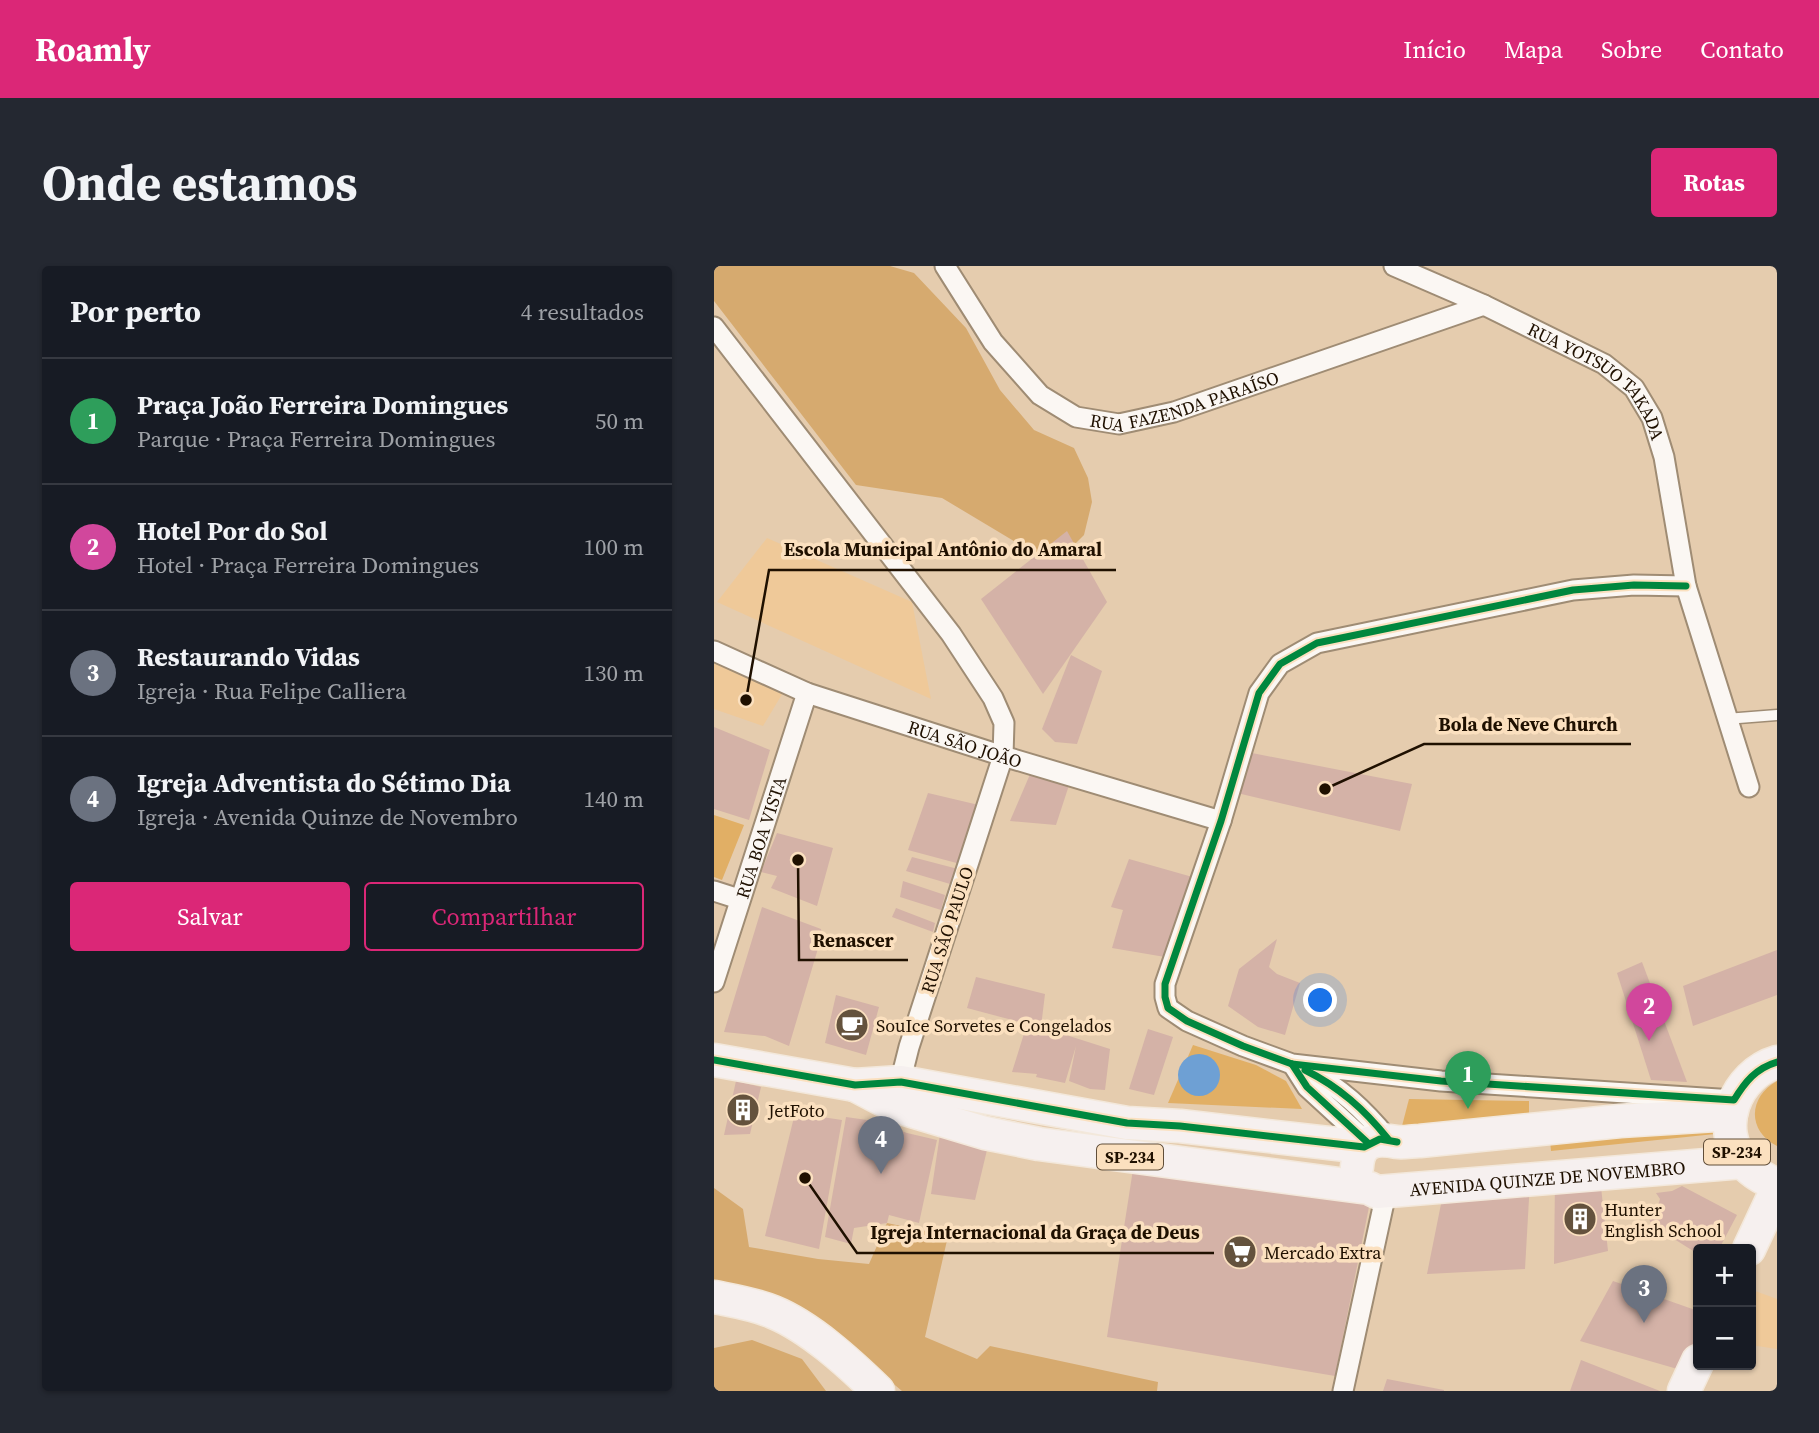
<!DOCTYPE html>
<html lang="pt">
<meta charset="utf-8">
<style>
body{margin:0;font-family:"Source Serif 4",serif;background:#242831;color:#f1f3f6}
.controls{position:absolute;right:21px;bottom:21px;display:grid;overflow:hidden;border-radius:7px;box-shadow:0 2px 5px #0004}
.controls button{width:63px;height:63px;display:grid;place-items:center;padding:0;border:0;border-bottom:2px solid #363941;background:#171b24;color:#f1f3f6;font:35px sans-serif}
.you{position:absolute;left:607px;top:735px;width:24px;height:24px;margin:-18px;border:5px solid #fff;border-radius:50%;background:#1a73e8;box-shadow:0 0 0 10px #1a73e833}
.badge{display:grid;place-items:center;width:46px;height:46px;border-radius:50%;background:#db2777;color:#fff;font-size:23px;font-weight:700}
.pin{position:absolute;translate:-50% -58px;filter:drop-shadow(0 2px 4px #0008)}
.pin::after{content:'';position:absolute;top:37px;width:24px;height:21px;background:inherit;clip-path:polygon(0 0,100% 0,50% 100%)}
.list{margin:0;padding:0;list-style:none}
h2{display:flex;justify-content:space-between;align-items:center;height:91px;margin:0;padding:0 28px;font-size:30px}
h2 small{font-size:23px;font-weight:400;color:#9ea1a6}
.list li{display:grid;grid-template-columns:46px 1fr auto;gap:21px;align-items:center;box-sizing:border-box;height:126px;padding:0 28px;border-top:2px solid #363941}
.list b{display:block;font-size:26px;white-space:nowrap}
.list p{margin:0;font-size:23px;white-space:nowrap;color:#9ea1a6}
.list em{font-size:23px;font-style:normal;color:#9ea1a6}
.actions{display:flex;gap:14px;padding:21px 28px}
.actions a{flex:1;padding:16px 0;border:2px solid #db2777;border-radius:7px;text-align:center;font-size:24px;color:#db2777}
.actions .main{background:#db2777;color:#fff}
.map{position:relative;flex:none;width:1063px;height:1125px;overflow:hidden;border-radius:7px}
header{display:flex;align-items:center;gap:42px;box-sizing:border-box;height:98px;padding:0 35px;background:#db2777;color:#fff}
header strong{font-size:33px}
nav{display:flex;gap:38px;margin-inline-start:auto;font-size:24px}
.intro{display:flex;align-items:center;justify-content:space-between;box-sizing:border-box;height:168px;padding:0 42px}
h1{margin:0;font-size:49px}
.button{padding:18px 32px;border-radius:7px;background:#db2777;color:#fff;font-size:24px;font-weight:700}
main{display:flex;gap:42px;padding:0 42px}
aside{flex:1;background:#171b24;border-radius:7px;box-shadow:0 2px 5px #0004}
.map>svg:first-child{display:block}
</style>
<header>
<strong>Roamly</strong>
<nav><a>Início</a><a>Mapa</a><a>Sobre</a><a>Contato</a></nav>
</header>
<div class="intro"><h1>Onde estamos</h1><a class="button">Rotas</a></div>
<main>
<aside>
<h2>Por perto<small>4 resultados</small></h2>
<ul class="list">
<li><span class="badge" style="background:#2e9e5b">1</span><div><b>Praça João Ferreira Domingues</b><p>Parque · Praça Ferreira Domingues</p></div><em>50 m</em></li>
<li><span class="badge" style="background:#d1479c">2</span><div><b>Hotel Por do Sol</b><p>Hotel · Praça Ferreira Domingues</p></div><em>100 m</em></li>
<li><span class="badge" style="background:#6b7280">3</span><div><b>Restaurando Vidas</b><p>Igreja · Rua Felipe Calliera</p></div><em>130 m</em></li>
<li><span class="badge" style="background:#6b7280">4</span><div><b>Igreja Adventista do Sétimo Dia</b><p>Igreja · Avenida Quinze de Novembro</p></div><em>140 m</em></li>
</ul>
<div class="actions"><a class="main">Salvar</a><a>Compartilhar</a></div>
</aside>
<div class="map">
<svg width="1063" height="1125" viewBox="0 0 1063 1125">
<rect width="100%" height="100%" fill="#e5ccae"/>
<g fill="#efc999">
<path d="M53 272 198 336 217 433 3 336Z"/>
<path d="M0 397 70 425 49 460 0 443Z"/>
<path d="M1041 1025 1063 1033V1083L1037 1079V1034Z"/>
</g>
<g fill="#e1af65">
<path d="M0 549 30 559 8 614 0 611Z"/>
<path d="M479 779 542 799 572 815 588 843 454 837Z"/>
<path d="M1063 815V880C1033 865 1034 831 1063 815Z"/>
<path d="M695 833 815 835V851L688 860Z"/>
<path d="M1000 860 1001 868 837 885 836 874Z"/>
</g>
<g fill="#d6aa6f">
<path d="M0 0H176L200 7 252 62 286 124 320 164 360 182 374 212 378 236 370 269 340 299 228 232 142 219 0 35Z"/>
<path d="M0 922 29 943 35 981 104 993 155 998 173 957 234 970 211 1071 263 1093 276 1080 444 1116 443 1125H188L105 1055 0 1019Z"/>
<path d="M38 1074 88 1093 112 1125H0V1082Z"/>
</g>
<circle fill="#6ea0d4" cx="485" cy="809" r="21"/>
<g fill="#d4b2a7">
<path d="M353 265 393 336 329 428 267 333Z"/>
<path d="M357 389 388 405 363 478 341 476 328 463Z"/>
<path d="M0 461 56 484 35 554 0 543Z"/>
<path d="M538 487 698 518 686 565 523 527Z"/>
<path d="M320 499 358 510 342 559 296 555Z"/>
<path d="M214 527 269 540 250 599 194 584Z"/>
<path d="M63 567 119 582 103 640 57 622 63 610 47 606Z"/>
<path d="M198 591 244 603 243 620 192 605Z"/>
<path d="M415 593 482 612 451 691 398 682 409 644 397 641Z"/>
<path d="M189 615 231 629 227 644 186 631Z"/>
<path d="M48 641 107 663 108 669 75 780 51 770 10 766Z"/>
<path d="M182 642 221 657 219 666 178 651Z"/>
<path d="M563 673 555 701 563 708 586 717 571 769 544 761 514 740 525 703Z"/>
<path d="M1063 684V729L979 760 969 720Z"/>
<path d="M928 696 973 816 937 814 903 707Z"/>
<path d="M262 711 331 728 327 761 396 783 391 824 376 823 355 815 362 780 351 817 322 811 323 808 298 806 313 758 253 742Z"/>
<path d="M122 729 165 741 152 789 111 777Z"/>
<path d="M434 763 459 771 440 829 415 823Z"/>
<path d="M22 815 47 821 36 868 10 869Z"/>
<path d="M81 847 128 854 105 983 51 970Z"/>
<path d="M132 851 160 855 193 867 223 874 205 957 175 949 173 957 140 962 137 978 111 971Z"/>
<path d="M226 868 273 884 261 934 217 928Z"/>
<path d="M420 897 657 931 621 1110 393 1071Z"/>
<path d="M841 913 887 921 894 985 840 998Z"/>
<path d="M816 915 811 1003 713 1008 730 923Z"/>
<path d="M968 920 1023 949 1005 983H984V988L949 966 940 963 935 953 942 946 946 933 942 927 958 925Z"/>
<path d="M899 1015 984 1045V1068L967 1104 866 1075Z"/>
<path d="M867 1094 946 1125H856Z"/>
<path d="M673 1113 730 1124V1125H669Z"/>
</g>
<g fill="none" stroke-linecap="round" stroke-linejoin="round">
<defs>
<path id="lane" d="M1012 453 1063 449"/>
<g id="street">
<path id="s1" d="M231 0 279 76 326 129 362 151 405 158 460 146 770 39"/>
<path id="s2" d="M680 0 770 39 890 98 920 122 938 152 950 191 972 320 1035 521"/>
<path d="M0 61 237 368 279 432 290 457 289 490 195 781 184 825"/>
<path d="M972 320 920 319 859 324 603 377 566 398 545 427 507 555 451 718V731L454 742 473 755 529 780 578 798 727 815 1020 834"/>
<path id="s3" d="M0 385 93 427 289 490 507 555"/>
<path d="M0 625 25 633"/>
<path id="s4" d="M0 716 93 427"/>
<path d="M579 799 593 821 654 877"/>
<path d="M592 804C626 821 650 844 674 873"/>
<path d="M629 1125 672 927"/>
</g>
<g id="primary">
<path d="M0 794 141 819 187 816 413 857 466 860 650 881"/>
<path d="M1063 796C1022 808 999 863 1031 898 1040 908 1051 913 1063 919"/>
<path id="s5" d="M141 819 181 840 271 867 325 878 655 922 663 926 1029 896"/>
<path d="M643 901C645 874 661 872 683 876 690 877 698 875 706 875L906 855 1017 848"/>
<path d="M1035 983 1063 923"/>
<path d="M0 1031C20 1035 40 1038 59 1046 96 1061 135 1097 164 1125"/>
<path d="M970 1125 984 1095"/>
</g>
</defs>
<use href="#lane" stroke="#9f8c74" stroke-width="13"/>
<use href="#street" stroke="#9f8c74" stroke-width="23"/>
<use href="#primary" stroke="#f3e8db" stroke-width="35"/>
<use href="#lane" stroke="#fbf7f3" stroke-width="10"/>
<use href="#street" stroke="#fbf7f3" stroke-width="19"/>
<use href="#primary" stroke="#f6f0ef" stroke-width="32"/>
<defs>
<g id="cycleway">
<path d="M972 320 920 319 859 324 603 377 566 398 545 427 507 555 451 718V731L454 742 473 755 529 780 578 798 727 815 1020 834C1031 816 1042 802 1063 796"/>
<path d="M0 794 141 819 187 816 413 857 466 860 650 881 666 873 683 876"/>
<path d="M578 798 593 821 654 877"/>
<path d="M591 804C625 821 650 843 674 873"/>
</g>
</defs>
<use href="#cycleway" stroke="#fbe0bf" stroke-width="11"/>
<use href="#cycleway" stroke="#00873e" stroke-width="7"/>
</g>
<defs>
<symbol id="cafe-disc" viewBox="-11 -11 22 22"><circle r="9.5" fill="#64523d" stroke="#fbe0bf"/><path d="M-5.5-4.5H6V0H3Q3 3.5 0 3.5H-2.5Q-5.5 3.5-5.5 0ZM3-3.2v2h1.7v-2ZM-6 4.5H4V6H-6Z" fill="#fff"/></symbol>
<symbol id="building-disc" viewBox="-11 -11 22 22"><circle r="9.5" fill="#64523d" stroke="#fbe0bf"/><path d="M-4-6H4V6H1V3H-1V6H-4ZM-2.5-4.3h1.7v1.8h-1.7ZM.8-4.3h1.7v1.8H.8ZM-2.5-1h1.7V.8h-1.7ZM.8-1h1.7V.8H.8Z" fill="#fff"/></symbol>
<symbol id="supermarket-disc" viewBox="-11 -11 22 22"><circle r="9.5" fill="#64523d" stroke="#fbe0bf"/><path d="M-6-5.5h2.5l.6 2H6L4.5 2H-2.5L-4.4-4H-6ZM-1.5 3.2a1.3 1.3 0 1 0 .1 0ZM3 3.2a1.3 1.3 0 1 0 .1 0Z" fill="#fff"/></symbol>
</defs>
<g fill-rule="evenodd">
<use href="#cafe-disc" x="119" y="740" width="38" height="38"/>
<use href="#building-disc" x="10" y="825" width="38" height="38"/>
<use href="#building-disc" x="847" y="934" width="38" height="38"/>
<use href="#supermarket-disc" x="507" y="967" width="38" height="38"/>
</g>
<g text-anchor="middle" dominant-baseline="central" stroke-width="7" stroke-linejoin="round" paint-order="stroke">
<g fill="#fbe0bf" stroke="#614e39" stroke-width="2">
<rect x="990" y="873.5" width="66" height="25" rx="5"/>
<rect x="383" y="878.5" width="66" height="25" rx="5"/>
</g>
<g font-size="16" font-weight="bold" fill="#1f1000">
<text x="1023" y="886">SP-234</text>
<text x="416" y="891">SP-234</text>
</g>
<g font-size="18" fill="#1f1000" stroke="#fbe0bf">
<text stroke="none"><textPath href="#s2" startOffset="238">RUA YOTSUO TAKADA</textPath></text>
<text stroke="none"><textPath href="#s1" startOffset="315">RUA FAZENDA PARAÍSO</textPath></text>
<text stroke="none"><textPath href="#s3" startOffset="268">RUA SÃO JOÃO</textPath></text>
<text stroke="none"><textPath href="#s4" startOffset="152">RUA BOA VISTA</textPath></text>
<text transform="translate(233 664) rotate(-72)">RUA SÃO PAULO</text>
<text stroke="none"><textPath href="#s5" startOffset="707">AVENIDA QUINZE DE NOVEMBRO</textPath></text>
</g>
<g font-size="18" fill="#1f1000" stroke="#fbe0bf" text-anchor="start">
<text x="162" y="759">SouIce Sorvetes e Congelados</text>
<text x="54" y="844">JetFoto</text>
<text x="890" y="943">Hunter<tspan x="890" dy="21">English School</tspan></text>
<text x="550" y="986">Mercado Extra</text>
</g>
</g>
<path fill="none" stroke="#1f1000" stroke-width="2.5" d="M32 434L55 304H402M611 523L710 478H917M84 594L85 694H194M91 912L143 987H500"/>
<g fill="#1f1000" stroke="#fbe0bf" stroke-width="2.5">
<circle cx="32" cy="434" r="7"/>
<circle cx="611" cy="523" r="7"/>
<circle cx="84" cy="594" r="7"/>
<circle cx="91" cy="912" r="7"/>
</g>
<g font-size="19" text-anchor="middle" font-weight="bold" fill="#1f1000" stroke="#fbe0bf" stroke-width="7" stroke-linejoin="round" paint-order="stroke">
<text x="229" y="290">Escola Municipal Antônio do Amaral</text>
<text x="814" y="465">Bola de Neve Church</text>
<text x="139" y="681">Renascer</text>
<text x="321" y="973">Igreja Internacional da Graça de Deus</text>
</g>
</svg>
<div class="controls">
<button>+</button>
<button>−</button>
</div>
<div class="you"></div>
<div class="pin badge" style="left:754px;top:843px;background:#2e9e5b">1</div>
<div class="pin badge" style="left:935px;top:775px;background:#d1479c">2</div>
<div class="pin badge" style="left:930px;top:1057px;background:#6b7280">3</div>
<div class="pin badge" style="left:167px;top:908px;background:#6b7280">4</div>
</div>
</main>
